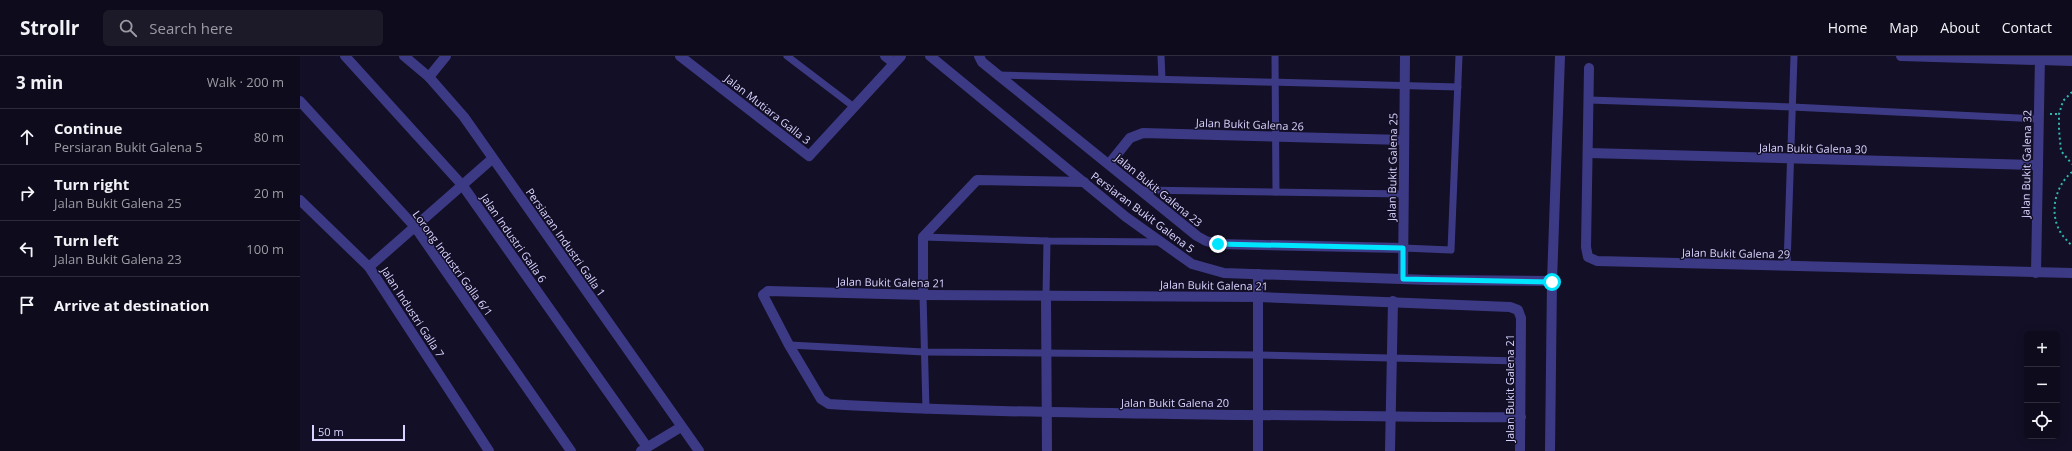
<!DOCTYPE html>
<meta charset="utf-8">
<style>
body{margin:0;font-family:"Open Sans",sans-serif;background:#1c1929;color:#f1f3f6}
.controls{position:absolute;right:12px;bottom:12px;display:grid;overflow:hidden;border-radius:6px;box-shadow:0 2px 10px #0003}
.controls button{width:36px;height:36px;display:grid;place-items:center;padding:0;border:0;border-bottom:1px solid #2e2b3b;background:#0e0b1c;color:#f1f3f6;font:20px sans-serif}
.scale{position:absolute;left:12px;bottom:10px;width:93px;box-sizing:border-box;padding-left:4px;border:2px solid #d9d4ff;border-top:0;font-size:11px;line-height:14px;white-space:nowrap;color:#d9d4ff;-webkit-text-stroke:3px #130f26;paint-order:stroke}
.stop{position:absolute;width:12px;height:12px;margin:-9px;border:3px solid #00e5ff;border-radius:50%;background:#fff}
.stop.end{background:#00e5ff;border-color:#fff;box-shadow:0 1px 4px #0008}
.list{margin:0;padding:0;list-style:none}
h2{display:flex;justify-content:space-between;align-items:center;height:52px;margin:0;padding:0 16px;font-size:17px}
h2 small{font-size:13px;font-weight:400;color:#9b9ba3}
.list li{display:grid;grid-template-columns:26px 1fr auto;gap:12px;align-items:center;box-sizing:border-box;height:56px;padding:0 16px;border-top:1px solid #2e2b3b}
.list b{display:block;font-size:15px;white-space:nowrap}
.list p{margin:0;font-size:13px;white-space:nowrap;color:#9b9ba3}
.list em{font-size:13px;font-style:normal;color:#9b9ba3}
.icon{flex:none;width:22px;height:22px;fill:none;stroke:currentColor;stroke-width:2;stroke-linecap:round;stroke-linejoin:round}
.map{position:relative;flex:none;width:1772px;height:395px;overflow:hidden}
header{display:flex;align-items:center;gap:24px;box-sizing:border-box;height:56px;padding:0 20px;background:#0e0b1c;border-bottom:1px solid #2e2b3b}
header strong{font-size:19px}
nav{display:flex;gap:22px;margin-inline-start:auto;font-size:14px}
.search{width:280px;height:36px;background:#1c1929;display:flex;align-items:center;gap:10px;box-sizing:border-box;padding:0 14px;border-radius:6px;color:#9b9ba3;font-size:15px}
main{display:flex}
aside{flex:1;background:#0e0b1c}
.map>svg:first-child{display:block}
</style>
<header>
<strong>Strollr</strong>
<div class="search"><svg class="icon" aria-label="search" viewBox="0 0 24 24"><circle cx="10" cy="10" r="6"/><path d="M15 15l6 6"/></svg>Search here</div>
<nav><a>Home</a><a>Map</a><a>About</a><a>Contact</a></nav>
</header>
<main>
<aside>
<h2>3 min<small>Walk · 200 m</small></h2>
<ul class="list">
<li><svg class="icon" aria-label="ahead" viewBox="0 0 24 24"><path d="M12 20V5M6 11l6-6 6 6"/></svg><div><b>Continue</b><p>Persiaran Bukit Galena 5</p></div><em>80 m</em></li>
<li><svg class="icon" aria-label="right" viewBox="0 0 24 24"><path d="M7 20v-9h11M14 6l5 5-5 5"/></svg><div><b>Turn right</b><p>Jalan Bukit Galena 25</p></div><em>20 m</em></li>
<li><svg class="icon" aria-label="left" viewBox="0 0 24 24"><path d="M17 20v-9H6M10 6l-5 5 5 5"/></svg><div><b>Turn left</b><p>Jalan Bukit Galena 23</p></div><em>100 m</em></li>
<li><svg class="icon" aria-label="arrive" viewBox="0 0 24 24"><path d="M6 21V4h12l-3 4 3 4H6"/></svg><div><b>Arrive at destination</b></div></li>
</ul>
</aside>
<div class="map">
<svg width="1772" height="395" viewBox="0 0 1772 395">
<rect width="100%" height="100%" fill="#130f26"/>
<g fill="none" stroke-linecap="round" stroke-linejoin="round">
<g stroke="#2fb8b0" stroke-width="2" stroke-dasharray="2 3" stroke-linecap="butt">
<path d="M1772 36 1763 45 1759 58V74L1761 95 1772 108"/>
<path d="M1750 58H1759"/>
<path d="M1772 116C1754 131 1748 160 1763 180 1766 183 1768 187 1772 189"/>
</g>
<g stroke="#3d3a85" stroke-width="7">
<path d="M487 0 554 51"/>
<path d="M861 0 862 23"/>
<path d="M975 0 976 136"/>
<path d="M698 19 1158 31"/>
<path d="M1289 44 1492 51 1739 63"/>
<path d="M840 134 1104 138"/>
<path d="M623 181 747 185 862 186"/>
<path d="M1103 192 1151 194 1159 0"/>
<path d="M1487 210 1494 0"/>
<path d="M623 239 626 354"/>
<path d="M746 240 747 185"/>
<path d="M489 289 624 296 958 299 1221 305"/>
</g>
<g stroke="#3d3a85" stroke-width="10">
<path d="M45 0 163 130 347 391"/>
<path d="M104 0 129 21 164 61 399 395"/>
<path d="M380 0 509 100 601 0"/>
<path d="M585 0 594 7"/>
<path d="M630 0 826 161 892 208 924 217 1130 224 1252 225"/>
<path d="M679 0 682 6 698 19 897 180 906 185 918 188 1103 192"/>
<path d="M1601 0 1772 5"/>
<path d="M1289 12 1286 191 1288 201 1297 205 1772 217"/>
<path d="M129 21 146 0"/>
<path d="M0 45 115 171 271 395"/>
<path d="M1288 97 1738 109"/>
<path d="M809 108 830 82 843 77 1104 84"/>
<path d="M0 144 69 211 189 395"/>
<path d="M69 211 192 103"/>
<path d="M1736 217 1740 0"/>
<path d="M958 218V395"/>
<path d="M1103 223 1105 0"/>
<path d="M623 239V181L677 124 784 126"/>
<path d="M746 240 747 395"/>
<path d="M341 395 381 371"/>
<path d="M1090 395 1093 245"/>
<path d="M1220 395 1221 262 1218 254 1210 251 958 241 623 239 468 235 463 239 489 289 521 343 529 348C666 356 802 357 939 359 1033 359 1127 362 1221 361"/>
<path d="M1250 395 1252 225 1260 0"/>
</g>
</g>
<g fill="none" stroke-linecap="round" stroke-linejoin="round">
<path stroke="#00e5ff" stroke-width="5" d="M918 188 1103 192V223L1252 226"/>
</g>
<g text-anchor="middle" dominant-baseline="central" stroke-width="3" stroke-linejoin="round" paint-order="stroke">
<g font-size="11" fill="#d9d4ff" stroke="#130f26">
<text transform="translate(468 53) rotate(38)">Jalan Mutiara Galla 3</text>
<text transform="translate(950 68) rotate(2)">Jalan Bukit Galena 26</text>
<text transform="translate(1513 92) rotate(1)">Jalan Bukit Galena 30</text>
<text transform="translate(1726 108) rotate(-89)">Jalan Bukit Galena 32</text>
<text transform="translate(1092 111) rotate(-89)">Jalan Bukit Galena 25</text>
<text transform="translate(859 134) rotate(39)">Jalan Bukit Galena 23</text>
<text transform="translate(843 156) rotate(37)">Persiaran Bukit Galena 5</text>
<text transform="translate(214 182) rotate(55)">Jalan Industri Galla 6</text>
<text transform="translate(266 186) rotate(55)">Persiaran Industri Galla 1</text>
<text transform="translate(1436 197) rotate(1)">Jalan Bukit Galena 29</text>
<text transform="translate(153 207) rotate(54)">Lorong Industri Galla 6/1</text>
<text transform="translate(591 226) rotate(1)">Jalan Bukit Galena 21</text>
<text transform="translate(914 229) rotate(1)">Jalan Bukit Galena 21</text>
<text transform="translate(113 256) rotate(57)">Jalan Industri Galla 7</text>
<text transform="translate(1209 332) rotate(-90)">Jalan Bukit Galena 21</text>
<text x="875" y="346">Jalan Bukit Galena 20</text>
</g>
</g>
</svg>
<div class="controls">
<button>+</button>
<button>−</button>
<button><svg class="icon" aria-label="locate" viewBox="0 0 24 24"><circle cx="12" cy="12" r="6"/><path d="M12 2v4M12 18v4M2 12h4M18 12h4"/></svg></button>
</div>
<div class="scale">50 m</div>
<div class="stop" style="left:1252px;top:226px"></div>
<div class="stop end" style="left:918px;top:188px"></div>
</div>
</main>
